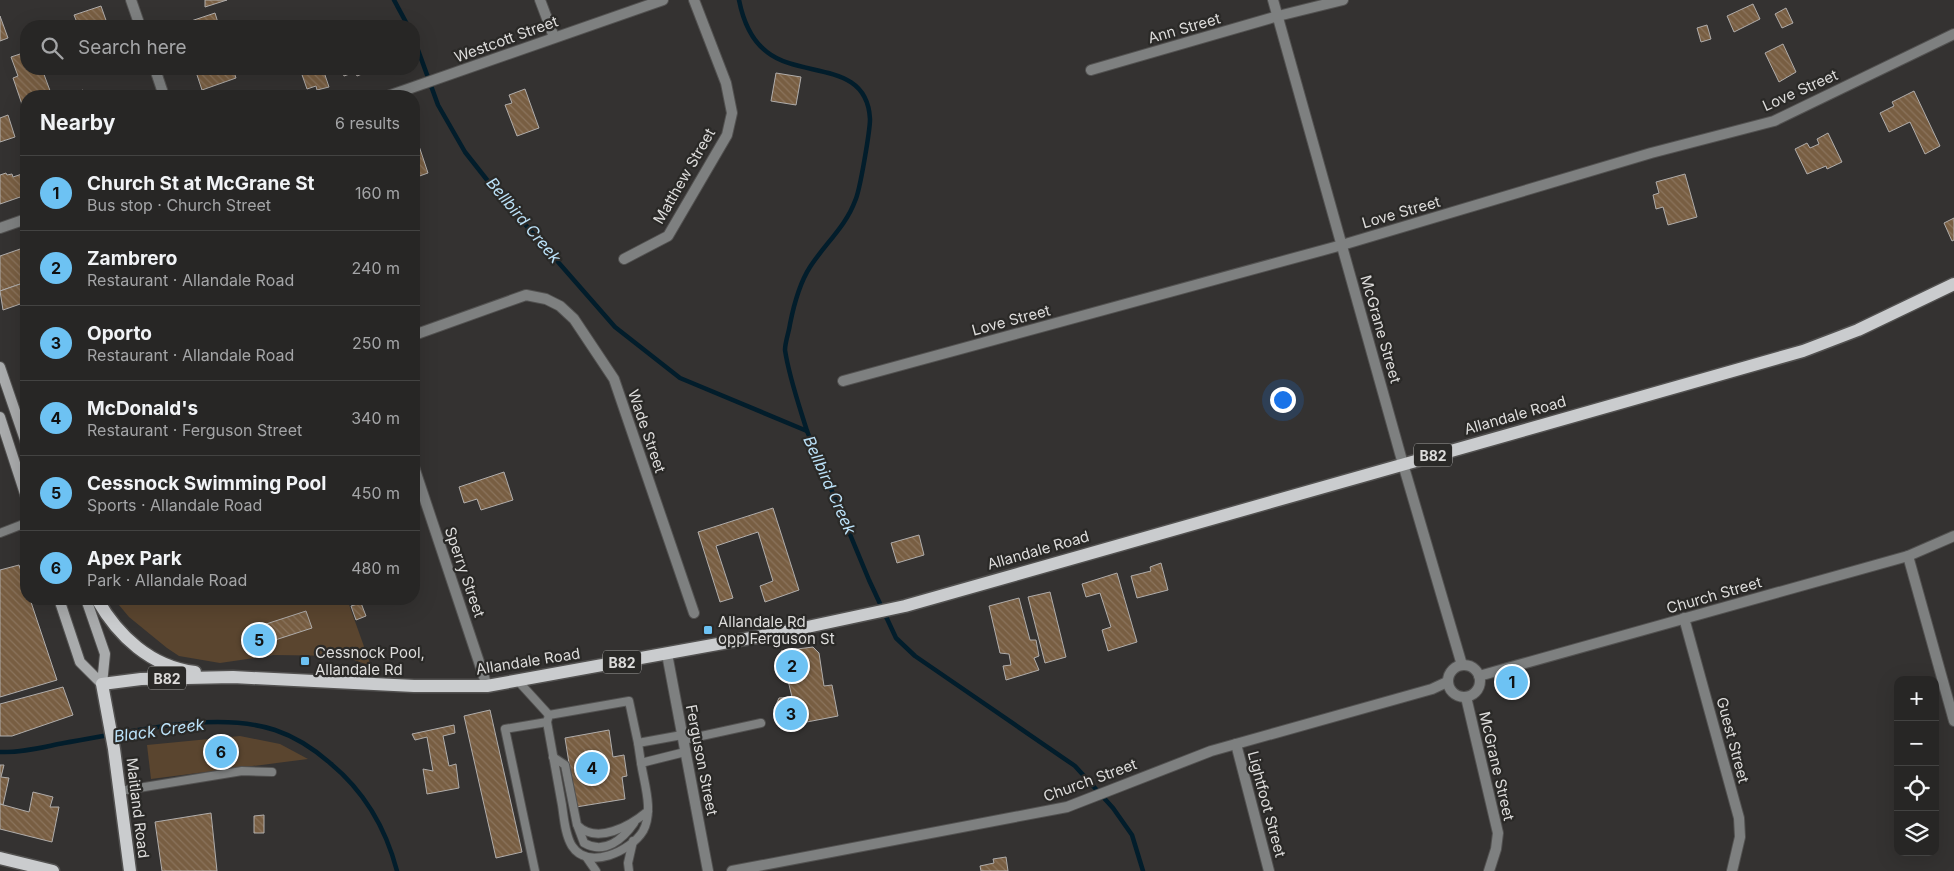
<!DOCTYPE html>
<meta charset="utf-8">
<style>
body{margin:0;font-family:Inter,sans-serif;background:#333232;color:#f1f3f6}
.controls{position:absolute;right:15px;bottom:15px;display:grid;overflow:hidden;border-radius:10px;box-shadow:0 5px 20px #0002}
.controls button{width:45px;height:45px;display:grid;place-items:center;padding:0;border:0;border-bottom:1px solid #434342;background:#272625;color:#f1f3f6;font:25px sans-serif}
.you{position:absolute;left:1282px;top:399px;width:18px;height:18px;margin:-12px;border:4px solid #fff;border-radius:50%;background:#1a73e8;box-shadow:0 0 0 8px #1a73e833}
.badge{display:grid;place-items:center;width:32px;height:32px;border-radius:50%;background:#6dc2f3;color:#111;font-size:16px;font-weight:700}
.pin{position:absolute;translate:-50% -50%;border:2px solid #fff;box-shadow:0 1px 5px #0006}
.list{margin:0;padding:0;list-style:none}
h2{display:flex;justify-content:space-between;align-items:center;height:65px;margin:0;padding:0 20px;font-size:21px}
h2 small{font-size:16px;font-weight:400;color:#a4a5a7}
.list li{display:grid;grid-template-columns:32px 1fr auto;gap:15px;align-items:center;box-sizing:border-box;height:75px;padding:0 20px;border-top:1px solid #434342}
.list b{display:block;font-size:19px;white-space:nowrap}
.list p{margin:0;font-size:16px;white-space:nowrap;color:#a4a5a7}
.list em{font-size:16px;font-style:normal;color:#a4a5a7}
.icon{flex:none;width:28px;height:28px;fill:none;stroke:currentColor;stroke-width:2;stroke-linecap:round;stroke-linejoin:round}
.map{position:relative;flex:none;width:1954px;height:871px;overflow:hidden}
.search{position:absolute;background:#272625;box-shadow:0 5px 20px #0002;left:20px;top:20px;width:400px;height:55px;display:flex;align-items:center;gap:12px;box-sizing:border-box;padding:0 18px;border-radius:20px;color:#a4a5a7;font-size:19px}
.panel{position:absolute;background:#272625;box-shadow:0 5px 20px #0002;left:20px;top:90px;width:400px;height:515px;border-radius:20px}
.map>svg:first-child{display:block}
</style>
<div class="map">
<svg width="1954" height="871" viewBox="0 0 1954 871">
<defs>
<pattern id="building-back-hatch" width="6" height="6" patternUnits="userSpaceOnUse" patternTransform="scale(1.25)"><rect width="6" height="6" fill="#785e42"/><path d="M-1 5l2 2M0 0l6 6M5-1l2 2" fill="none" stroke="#8b745d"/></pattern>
</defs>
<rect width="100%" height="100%" fill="#343231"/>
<g fill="#5a452f">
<path d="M114 599H347L371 666 343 656 274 655 220 663 179 656 167 648 129 617Z"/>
<path d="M240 736 280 744 308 759 151 779 147 745Z"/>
</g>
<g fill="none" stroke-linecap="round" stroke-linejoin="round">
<g stroke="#021d2b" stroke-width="4.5">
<path d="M394 0 408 26"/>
<path d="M739 0C743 20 751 40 767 52 801 79 867 60 870 119 870 130 860 191 855 201 846 226 824 245 810 267 799 284 794 304 790 324 789 332 785 342 785 350 789 377 799 405 807 431"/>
<path d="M414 39 438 105 465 152 495 190 615 327 680 378 807 431 869 580 896 638 915 656 1075 766 1113 808 1132 835 1143 871"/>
<path d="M0 752C21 753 43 747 64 743 126 733 215 710 275 730 296 737 314 749 330 763 364 791 386 829 397 871"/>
</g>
</g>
<g fill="url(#building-back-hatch)" stroke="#b0adab">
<path d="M205 0H227L205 7Z"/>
<path d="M1753 4 1760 19 1734 32 1727 16Z"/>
<path d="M101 6 108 26 78 25 74 15Z"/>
<path d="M1786 8 1793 23 1782 28 1775 14Z"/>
<path d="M215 13 219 26H176Z"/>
<path d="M0 16 8 38 0 41Z"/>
<path d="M1707 25 1711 39 1701 42 1697 28Z"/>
<path d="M1783 44 1796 72 1779 82 1765 53Z"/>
<path d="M26 52V69H42L52 96H26V116L13 78 18 76 11 57Z"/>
<path d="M195 69H233L236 78 202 90Z"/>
<path d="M300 69H323L329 87 317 90 316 86 307 89Z"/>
<path d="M341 69H366L367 72 357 76 355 72 344 76Z"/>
<path d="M776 73 801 77 796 105 771 101Z"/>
<path d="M525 89 539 128 517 136 505 105 512 103 509 95Z"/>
<path d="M83 90 85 96 96 92 98 96H65Z"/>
<path d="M1914 91 1940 146 1925 154 1910 122 1889 132 1880 113 1894 106 1892 102Z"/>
<path d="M8 115 15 137 0 142V118Z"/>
<path d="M414 131 428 173 414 178Z"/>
<path d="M1828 133 1842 162 1827 169 1826 166 1807 174 1795 149 1807 143 1810 148 1819 144 1817 139Z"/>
<path d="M6 173 7 175 12 174 13 177 22 174 26 195 0 204V175Z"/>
<path d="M1685 174 1697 217 1668 225 1663 207 1656 209 1653 195 1659 193 1656 182Z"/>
<path d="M1954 218V240L1952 241 1944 223Z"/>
<path d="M26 247V282L0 291V256Z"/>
<path d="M26 282V302L3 310 0 291Z"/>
<path d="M26 340V356L21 341Z"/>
<path d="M504 472 513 500 481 510 477 499 464 503 459 487Z"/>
<path d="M773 508 799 590 765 602 760 586 773 581 758 532 716 546 733 598 720 602 698 532Z"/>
<path d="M919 535 924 555 897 563 891 543Z"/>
<path d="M1161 563 1168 590 1137 598 1131 576 1151 571 1150 567Z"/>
<path d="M19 565 26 586V599H30L57 680 0 697V570Z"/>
<path d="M1117 573 1137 642 1108 651 1102 630 1111 627 1100 593 1086 597 1082 584Z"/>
<path d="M1050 592 1066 657 1045 663 1028 597Z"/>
<path d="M1019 598 1030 640H1036L1039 656 1034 658 1039 670 1006 680 1003 666 1011 665 1009 654 1000 653 989 606Z"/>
<path d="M361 603 366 616 356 620 351 606Z"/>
<path d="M306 611 312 628 269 642 263 625Z"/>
<path d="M813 647 819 653 824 686 832 685 838 716 786 726 777 722 774 709 779 698 792 697 781 651Z"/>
<path d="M63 687 73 715 12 736H0V704Z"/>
<path d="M490 710 522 852 496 858 464 716Z"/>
<path d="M454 725 455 733 443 736 449 766 456 764 459 788 427 794 423 769 433 771 427 737 415 740 412 734Z"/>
<path d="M609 730 613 757 624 755 627 776 622 777 625 799 576 807 565 738Z"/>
<path d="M0 765H4L1 777 9 778 3 805 0 804Z"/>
<path d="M33 792 53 797 50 807H59L52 842 0 829V804L29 812Z"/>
<path d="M211 813 217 871H162L155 822Z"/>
<path d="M264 815V833H254V816Z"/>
<path d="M1006 857 1008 871H981L980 866 994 863 993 859Z"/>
</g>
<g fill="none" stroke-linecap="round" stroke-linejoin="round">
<defs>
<g id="service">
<path d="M0 533 26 523"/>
<path d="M518 681 549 715"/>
<path d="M682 735 638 743 629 701 549 715 547 722C552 750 557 777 562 805 564 818 565 835 572 846 588 871 631 851 643 831 654 811 644 783 641 763L685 752"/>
<path d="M683 740 761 723"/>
<path d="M638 743 641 763"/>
<path d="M553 757 565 765 577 825C597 845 630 826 648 811"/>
<path d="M120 791 242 771 272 772"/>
<path d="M578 827 584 843C605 855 623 839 634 823"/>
<path d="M587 858 596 871"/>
<path d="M535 871 505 729 547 722"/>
<path d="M629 871 628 863 633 841"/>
</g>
<g id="minor">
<path d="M131 0 140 26"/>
<path d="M540 0 554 37"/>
<path d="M155 69 164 96"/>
<path d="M1091 70 1278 16 1343 0"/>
<path d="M388 96 663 0"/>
<path d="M0 228 26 219"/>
<path d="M624 259 668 236 727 135 732 113 726 83 694 0"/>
<path d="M414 335 526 295 546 299 560 306 574 319 614 379 694 613"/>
<path d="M843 381 1342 245 1651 153 1774 121 1954 34"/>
<path d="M1403 464 1462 665"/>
<path d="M414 467 487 686"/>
<path d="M1908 556 1954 721"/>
<path d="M1684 618 1739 818 1740 837 1732 871"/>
<circle cx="1464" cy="681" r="16"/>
<path d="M1479 676 1908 556 1954 536"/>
<path d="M1466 697 1498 833 1496 849 1489 871"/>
<path d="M1236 744 1269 871"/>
<path d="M732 871 1067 807 1211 751 1432 689 1447 682"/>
</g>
<g id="tertiary">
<path d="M1273 0 1403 464"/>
<path d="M667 654 708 871"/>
</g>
<g id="secondary">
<path d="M0 367 26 443"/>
<path d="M0 417 26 497"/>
<path d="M59 599 80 662 102 684"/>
<path d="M86 599 105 654 102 684"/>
</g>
<g id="primary">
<path d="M97 599C118 636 151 667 195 672"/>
<path d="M0 858 53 871"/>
<path d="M130 871 114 749 102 684 141 679 233 677 414 686H487L784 632 905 606 1803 351 1858 330 1954 284"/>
</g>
</defs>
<use href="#service" stroke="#525150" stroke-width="10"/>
<use href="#minor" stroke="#525150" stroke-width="12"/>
<use href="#tertiary" stroke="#525150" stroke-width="12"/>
<use href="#secondary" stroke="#525150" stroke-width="12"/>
<use href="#primary" stroke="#525150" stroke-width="15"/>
<use href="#service" stroke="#7e8080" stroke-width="8"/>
<use href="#minor" stroke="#7e8080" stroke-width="10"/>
<use href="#tertiary" stroke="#7e8080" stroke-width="10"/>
<use href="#secondary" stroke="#a9abac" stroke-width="10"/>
<use href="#primary" stroke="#caccce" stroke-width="12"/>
</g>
<g fill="#6dc2f3" stroke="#2a2927" stroke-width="2">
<rect x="703" y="625" width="10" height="10" rx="2.5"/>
<rect x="300" y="656" width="10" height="10" rx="2.5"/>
</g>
<g text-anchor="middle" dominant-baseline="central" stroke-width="4.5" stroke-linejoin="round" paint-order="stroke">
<g fill="#2a2927" stroke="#a7a6a5" stroke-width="1">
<rect x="1414" y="443.5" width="38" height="23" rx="4"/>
<rect x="603" y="650.5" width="38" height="23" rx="4"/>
<rect x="148" y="666.5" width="38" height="23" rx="4"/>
</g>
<g font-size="14" font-weight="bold" fill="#dddcdb">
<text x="1433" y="455">B82</text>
<text x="622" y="662">B82</text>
<text x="167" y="678">B82</text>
</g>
<g font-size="15" fill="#dddcdb" stroke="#2a2927">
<text transform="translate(1184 28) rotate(-16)">Ann Street</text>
<text transform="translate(506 39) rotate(-20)">Westcott Street</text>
<text transform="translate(1800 90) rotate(-24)">Love Street</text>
<text transform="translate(684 176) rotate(-60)">Matthew Street</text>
<text transform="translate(1401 212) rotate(-16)">Love Street</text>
<text transform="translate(1011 320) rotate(-15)">Love Street</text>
<text transform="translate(1381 329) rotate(74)">McGrane Street</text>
<text transform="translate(1515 415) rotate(-16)">Allandale Road</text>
<text transform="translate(647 431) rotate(71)">Wade Street</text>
<text transform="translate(1038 550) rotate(-16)">Allandale Road</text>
<text transform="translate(465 572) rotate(71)">Sperry Street</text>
<text transform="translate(1714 595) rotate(-16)">Church Street</text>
<text transform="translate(528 661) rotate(-9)">Allandale Road</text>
<text transform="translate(1733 740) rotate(75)">Guest Street</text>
<text transform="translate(702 760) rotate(79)">Ferguson Street</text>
<text transform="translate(1497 766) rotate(77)">McGrane Street</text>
<text transform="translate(1090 780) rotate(-20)">Church Street</text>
<text transform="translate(1267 804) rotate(75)">Lightfoot Street</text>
<text transform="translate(138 808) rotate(83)">Maitland Road</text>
</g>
<g font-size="15" fill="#dddcdb" stroke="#2a2927" text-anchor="start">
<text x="718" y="621">Allandale Rd<tspan x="718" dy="17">opp Ferguson St</tspan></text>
<text x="315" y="652">Cessnock Pool,<tspan x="315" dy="17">Allandale Rd</tspan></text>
</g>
<g font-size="16" font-style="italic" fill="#bce2f9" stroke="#2a2927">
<text transform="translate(524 220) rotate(50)">Bellbird Creek</text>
<text transform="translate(830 485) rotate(66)">Bellbird Creek</text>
<text transform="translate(159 730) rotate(-8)">Black Creek</text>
</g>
</g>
</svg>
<div class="controls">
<button>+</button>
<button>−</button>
<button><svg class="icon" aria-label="locate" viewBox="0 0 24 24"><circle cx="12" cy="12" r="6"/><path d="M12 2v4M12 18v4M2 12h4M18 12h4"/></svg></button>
<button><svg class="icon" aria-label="layers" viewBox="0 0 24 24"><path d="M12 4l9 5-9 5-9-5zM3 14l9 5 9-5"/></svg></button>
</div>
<div class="you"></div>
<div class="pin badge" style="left:1512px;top:682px">1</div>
<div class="pin badge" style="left:792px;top:666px">2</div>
<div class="pin badge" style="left:791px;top:714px">3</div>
<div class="pin badge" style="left:592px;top:768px">4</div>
<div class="pin badge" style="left:259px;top:640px">5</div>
<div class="pin badge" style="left:221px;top:752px">6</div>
<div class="search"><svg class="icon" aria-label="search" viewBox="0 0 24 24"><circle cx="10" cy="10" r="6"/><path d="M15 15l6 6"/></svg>Search here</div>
<section class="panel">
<h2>Nearby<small>6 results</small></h2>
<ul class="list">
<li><span class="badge">1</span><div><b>Church St at McGrane St</b><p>Bus stop · Church Street</p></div><em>160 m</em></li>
<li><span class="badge">2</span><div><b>Zambrero</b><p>Restaurant · Allandale Road</p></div><em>240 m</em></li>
<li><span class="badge">3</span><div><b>Oporto</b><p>Restaurant · Allandale Road</p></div><em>250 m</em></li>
<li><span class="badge">4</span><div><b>McDonald's</b><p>Restaurant · Ferguson Street</p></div><em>340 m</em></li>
<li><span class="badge">5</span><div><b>Cessnock Swimming Pool</b><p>Sports · Allandale Road</p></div><em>450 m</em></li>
<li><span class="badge">6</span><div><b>Apex Park</b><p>Park · Allandale Road</p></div><em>480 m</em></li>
</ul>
</section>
</div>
